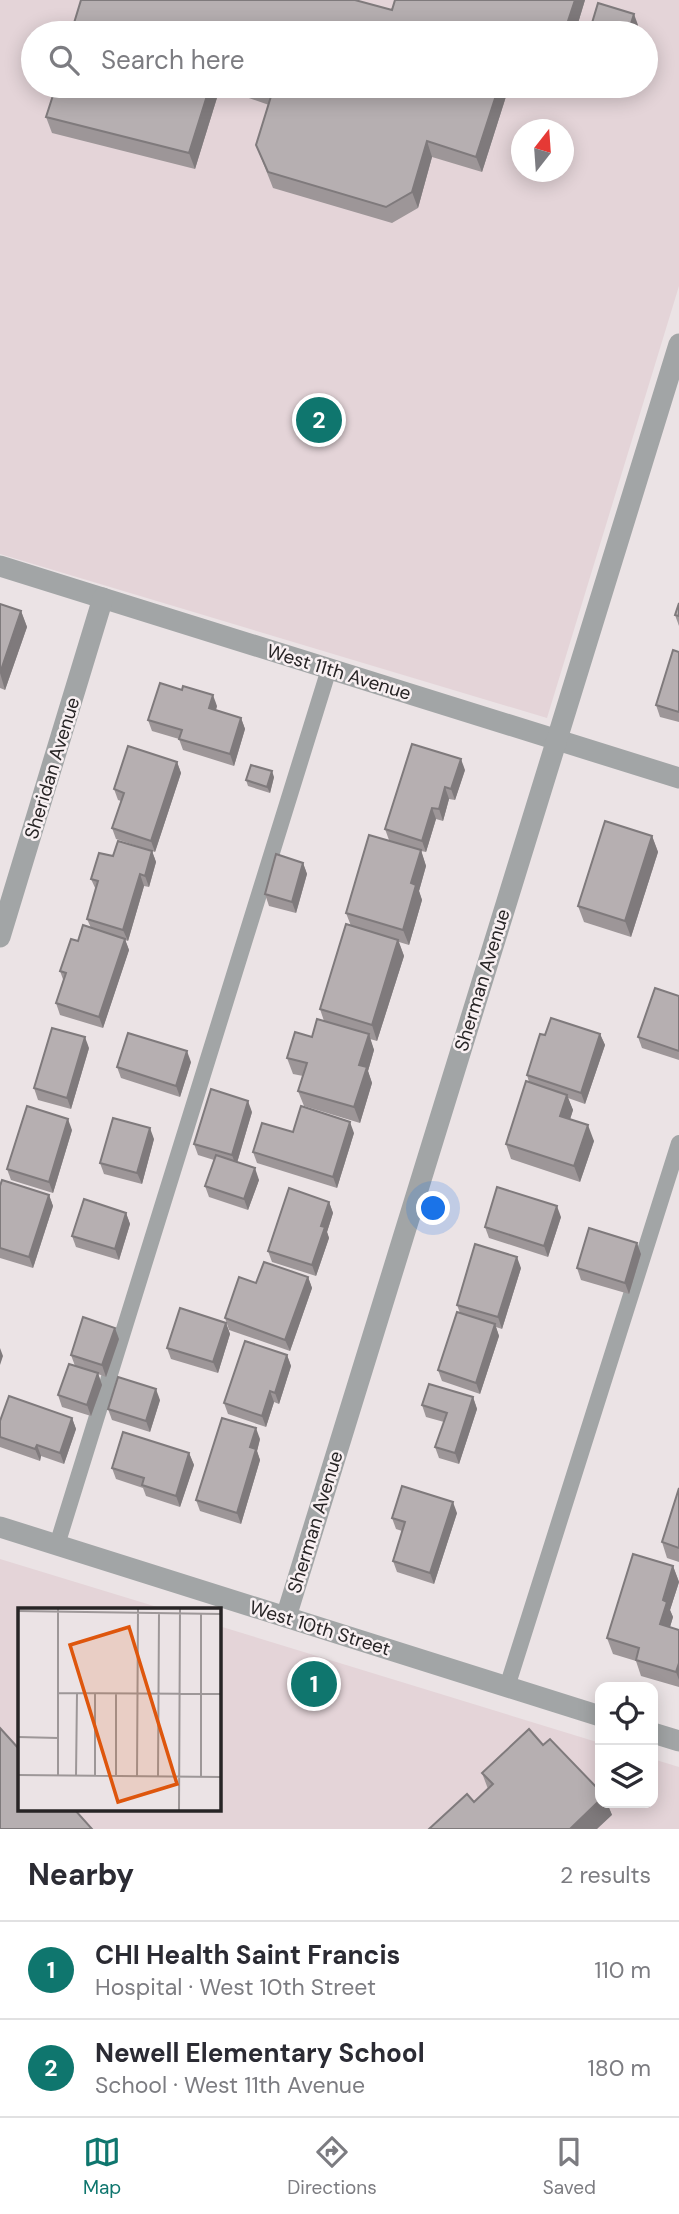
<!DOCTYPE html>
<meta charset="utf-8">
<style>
body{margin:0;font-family:"DM Sans",sans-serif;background:#f2f2f3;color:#2b2b33}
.controls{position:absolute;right:21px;bottom:21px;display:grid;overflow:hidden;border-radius:14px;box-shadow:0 4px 18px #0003}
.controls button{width:63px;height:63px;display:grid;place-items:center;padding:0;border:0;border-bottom:2px solid #e1e1e2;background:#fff;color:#2b2b33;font:35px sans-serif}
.compass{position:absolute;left:511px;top:119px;width:63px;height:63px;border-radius:50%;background:#fff;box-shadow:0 4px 18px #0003;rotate:17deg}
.you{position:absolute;left:434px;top:1209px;width:24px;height:24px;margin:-18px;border:5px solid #fff;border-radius:50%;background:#1a73e8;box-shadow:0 0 0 10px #1a73e833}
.badge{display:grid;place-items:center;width:46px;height:46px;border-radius:50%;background:#0f766e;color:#fff;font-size:23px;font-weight:700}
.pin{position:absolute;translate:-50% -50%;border:4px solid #fff;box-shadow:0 2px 7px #0006}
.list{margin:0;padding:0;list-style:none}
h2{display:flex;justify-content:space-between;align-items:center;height:91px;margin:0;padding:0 28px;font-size:30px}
h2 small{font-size:23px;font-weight:400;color:#7c7c81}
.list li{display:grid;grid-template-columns:46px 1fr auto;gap:21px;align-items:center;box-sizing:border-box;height:98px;padding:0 28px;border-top:2px solid #e1e1e2}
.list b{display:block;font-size:26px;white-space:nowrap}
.list p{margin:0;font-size:23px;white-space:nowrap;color:#7c7c81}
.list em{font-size:23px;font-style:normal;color:#7c7c81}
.icon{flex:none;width:38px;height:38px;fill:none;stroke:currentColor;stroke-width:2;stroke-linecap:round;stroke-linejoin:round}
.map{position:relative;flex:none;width:679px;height:1829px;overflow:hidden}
.search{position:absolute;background:#fff;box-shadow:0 4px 18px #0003;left:21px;right:21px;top:21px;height:77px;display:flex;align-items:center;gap:18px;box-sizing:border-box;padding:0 24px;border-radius:38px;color:#7c7c81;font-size:26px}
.sheet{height:287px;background:#fff}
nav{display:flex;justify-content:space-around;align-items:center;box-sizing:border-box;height:98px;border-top:2px solid #e1e1e2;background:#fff;font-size:19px;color:#7c7c81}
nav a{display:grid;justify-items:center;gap:4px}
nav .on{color:#0f766e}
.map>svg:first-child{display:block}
</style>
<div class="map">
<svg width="679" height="1829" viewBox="0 0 679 1829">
<rect width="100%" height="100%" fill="#ebe3e5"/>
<g fill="#e4d4d8" fill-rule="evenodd">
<path d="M0 0H679V286L547 718 0 554ZM33 33H646V86H33ZM522 130H564V172H522Z"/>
<path d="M0 1559 167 1610H19V1810H219V1626L600 1743V1803H653V1759L679 1767V1829H0Z"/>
</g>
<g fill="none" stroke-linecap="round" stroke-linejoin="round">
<g stroke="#a2a5a6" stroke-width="16">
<path d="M57 1545 329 669"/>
<path d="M507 1687 679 1143"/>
</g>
<g stroke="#a2a5a6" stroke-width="21">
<path d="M0 566 679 778"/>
<path d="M0 937 103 598"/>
<path d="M0 1527 600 1716"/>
<path d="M286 1617 679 344"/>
<path d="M653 1733 679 1741"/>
</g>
</g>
<g fill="#9d9698">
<path d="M585 0 575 33H71L392 10Z"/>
<path d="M56 86H509V87L482 172 432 157 418 208 392 223 273 188 256 145 269 105 220 88 195 169 52 133 46 117Z"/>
<path d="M679 603V626L675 615Z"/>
<path d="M0 604 21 611 27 627 5 690 0 688Z"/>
<path d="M679 652V722L660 717 656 705Z"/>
<path d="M217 706 216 710 241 718 245 729 234 766 183 750 179 739 152 731 148 720Z"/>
<path d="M177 762 181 773 155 852 152 851 156 862 149 887 144 886 128 941 125 940 129 950 103 1028 60 1015 56 1003 64 982 60 971 78 941 91 928 87 919 96 890 91 879 113 856 143 848 116 839 112 828 121 801 118 800 114 789Z"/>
<path d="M465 770 455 800 449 799 443 821 436 819 426 852 421 851 426 866 419 891 422 900 409 945 399 942 404 956 377 1041 370 1039 374 1050 368 1071 372 1083 360 1123 304 1106 298 1091 303 1076 293 1074 287 1058 312 1037 324 1021 320 1009 351 926 346 913 389 840 385 829Z"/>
<path d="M274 777 270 793 248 786 246 780Z"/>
<path d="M652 836 658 852 631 937 584 922 578 906Z"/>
<path d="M303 863 307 874 296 913 269 906 265 894Z"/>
<path d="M679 996V1060L642 1048 638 1037Z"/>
<path d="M600 1034 605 1045 585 1104 568 1098 573 1110 570 1119 594 1141 580 1182 511 1159 506 1144 529 1082 527 1075 545 1035Z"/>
<path d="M89 1048 71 1109 38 1100 34 1088Z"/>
<path d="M191 1062 180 1097 121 1078 117 1067Z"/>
<path d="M252 1112 237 1163 259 1180 248 1210 209 1197 205 1186 214 1160 198 1155 194 1144Z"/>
<path d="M72 1130 53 1193 11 1180 7 1169Z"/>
<path d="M293 1132 354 1133 337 1188 257 1163 253 1152Z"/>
<path d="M154 1139 142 1184 104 1174 100 1163Z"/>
<path d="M0 1186 49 1195 53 1206 33 1268 0 1258Z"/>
<path d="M329 1202 333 1213 327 1232 329 1238 316 1276 272 1262 268 1251Z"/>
<path d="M126 1213 130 1224 119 1260 76 1247 72 1236Z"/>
<path d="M561 1217 548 1257 489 1238 485 1227Z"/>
<path d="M641 1254 629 1294 581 1280 577 1268Z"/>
<path d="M521 1268 502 1329 496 1327 499 1336 480 1394 442 1381 438 1370 460 1313 457 1305Z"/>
<path d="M308 1277 312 1288 290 1351 229 1330 225 1318 256 1283Z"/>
<path d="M226 1323 230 1334 218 1373 171 1359 167 1348Z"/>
<path d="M119 1339 106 1377 98 1374 102 1385 91 1416 62 1407 58 1395 75 1366 71 1355Z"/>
<path d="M287 1355 291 1366 279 1404 274 1402 266 1427 228 1414 224 1403Z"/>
<path d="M473 1397 477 1409 459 1464 439 1458 435 1447 444 1422 426 1417 422 1405Z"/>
<path d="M160 1400 150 1432 112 1420 108 1409Z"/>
<path d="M72 1418 76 1429 64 1464 41 1456 40 1461 0 1447V1421Z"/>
<path d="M260 1439 257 1451 260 1460 241 1524 200 1511 196 1500Z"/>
<path d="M189 1453 194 1465 180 1507 146 1496 143 1488 116 1479 112 1468Z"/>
<path d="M679 1488V1562L667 1558 662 1542Z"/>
<path d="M457 1513 434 1584 397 1572 393 1561 402 1531 396 1529 392 1518Z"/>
<path d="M673 1566 679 1582 670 1610 673 1617 670 1627 679 1630V1687L641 1676 636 1661 613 1654 607 1638Z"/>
<path d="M482 1773 600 1803H607L612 1815 474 1802 488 1789Z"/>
</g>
<g fill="#7f7a7c">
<path d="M575 0H585L575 33H564Z"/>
<path d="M634 14 638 25 636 33H628Z"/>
<path d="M210 86H220V88L195 169 189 153Z"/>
<path d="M499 86H509V87L482 172 476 157Z"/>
<path d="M427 141 432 157 418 208 412 192Z"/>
<path d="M21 611 27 627 5 690 0 673Z"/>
<path d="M213 695 217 706 213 719 209 708Z"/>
<path d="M241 718 245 729 234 766 230 754Z"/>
<path d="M461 759 465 770 455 800 451 789Z"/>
<path d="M177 762 181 773 155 852 151 841Z"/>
<path d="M272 771 274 777 270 793 267 787Z"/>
<path d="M445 787 449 799 443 821 439 809Z"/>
<path d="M432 808 436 819 426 852 422 841Z"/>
<path d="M652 836 658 852 631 937 625 921Z"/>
<path d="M421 850 426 866 419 891 422 900 409 945 403 930 411 883Z"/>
<path d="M152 851 156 862 149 887 145 876Z"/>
<path d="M303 863 307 874 296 913 292 902Z"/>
<path d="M140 874 144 886 128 941 123 930Z"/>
<path d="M125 939 129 950 103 1028 99 1017Z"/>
<path d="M398 940 404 956 377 1041 372 1025Z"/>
<path d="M369 1034 374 1050 368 1071 372 1083 360 1123 354 1107 359 1065Z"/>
<path d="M600 1034 605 1045 585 1104 581 1093Z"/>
<path d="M85 1037 89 1048 71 1109 67 1098Z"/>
<path d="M187 1051 191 1062 180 1097 176 1086Z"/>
<path d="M567 1095 573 1110 566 1132 560 1116Z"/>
<path d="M248 1101 252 1112 236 1166 232 1155Z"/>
<path d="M68 1119 72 1130 53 1193 49 1182Z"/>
<path d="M350 1122 354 1133 337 1188 333 1177Z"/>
<path d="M588 1125 594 1141 580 1182 574 1166Z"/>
<path d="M150 1128 154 1139 142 1184 137 1173Z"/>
<path d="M255 1168 259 1180 248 1210 244 1199Z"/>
<path d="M49 1195 53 1206 33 1268 29 1257Z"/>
<path d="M329 1202 333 1213 327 1232 329 1238 316 1276 312 1265 321 1226Z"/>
<path d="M557 1206 561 1217 548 1257 544 1246Z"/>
<path d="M126 1213 130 1224 119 1260 115 1249Z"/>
<path d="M637 1243 641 1254 629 1294 625 1283Z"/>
<path d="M517 1257 521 1268 502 1329 498 1317Z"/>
<path d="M308 1277 312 1288 290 1351 285 1340Z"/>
<path d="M226 1323 230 1334 218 1373 213 1362Z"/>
<path d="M495 1324 499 1336 480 1394 476 1383Z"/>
<path d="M115 1328 119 1339 106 1377 102 1365Z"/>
<path d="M0 1348 3 1356 0 1365Z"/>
<path d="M287 1355 291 1366 279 1404 275 1393Z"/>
<path d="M98 1373 102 1385 91 1416 87 1405Z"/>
<path d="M156 1389 160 1400 150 1432 146 1421Z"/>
<path d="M270 1391 274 1402 266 1427 262 1416Z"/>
<path d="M473 1397 477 1409 459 1464 455 1453Z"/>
<path d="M72 1418 76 1429 64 1464 60 1453Z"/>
<path d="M256 1428 260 1439 257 1451 260 1460 241 1524 237 1513 250 1447Z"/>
<path d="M37 1445 41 1456 40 1461 35 1449Z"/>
<path d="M189 1453 194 1465 180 1507 176 1496Z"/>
<path d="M453 1502 457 1513 434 1584 430 1573Z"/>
<path d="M673 1566 679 1582 670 1610 673 1617 666 1640 660 1624 663 1600Z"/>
<path d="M679 1663V1680L676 1672Z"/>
<path d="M600 1800V1803H607L612 1815 597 1829H570Z"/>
</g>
<g fill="#b6afb1" stroke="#7f7a7c" stroke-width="2">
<path d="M81 0H355L392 10 395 0H575L564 33H509L491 28 489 33H71Z"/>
<path d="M598 3 634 14 628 33H589Z"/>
<path d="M56 86H210L189 153 46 117Z"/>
<path d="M253 86H499L476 157 427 141 412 192 386 207 268 172 256 145 272 93Z"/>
<path d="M679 603V616L675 615Z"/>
<path d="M0 604 21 611 0 673Z"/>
<path d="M673 650 679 652V712L656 705Z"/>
<path d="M160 683 182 690 183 686 213 695 209 708 241 718 230 754 179 739 182 730 148 720Z"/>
<path d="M412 744 461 759 451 789 445 787 439 809 432 808 422 841 385 829Z"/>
<path d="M128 746 177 762 151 841 112 828 124 793 114 789Z"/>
<path d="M251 765 272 771 267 787 246 780Z"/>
<path d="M605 821 652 836 625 921 578 906Z"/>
<path d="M369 835 421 850 411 883 416 885 403 930 346 913Z"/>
<path d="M118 841 152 851 145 876 140 874 123 930 87 919 98 881 91 879 99 853 113 856Z"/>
<path d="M276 854 303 863 292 902 265 894Z"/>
<path d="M346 924 398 940 372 1025 320 1009Z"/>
<path d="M83 925 125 939 99 1017 56 1003 66 973 60 971 71 939 78 941Z"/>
<path d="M655 988 679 996V1051L638 1037Z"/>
<path d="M551 1018 600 1034 581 1093 527 1075 540 1034 545 1035Z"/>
<path d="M317 1019 369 1034 359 1065 367 1067 354 1107 298 1091 307 1063 287 1058 295 1032 312 1037Z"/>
<path d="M52 1028 85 1037 67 1098 34 1088Z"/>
<path d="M128 1033 187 1051 176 1086 117 1067Z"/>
<path d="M526 1081 567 1095 560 1116 588 1125 574 1166 506 1144Z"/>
<path d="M211 1089 248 1101 232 1155 194 1144Z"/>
<path d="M27 1106 68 1119 49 1182 7 1169Z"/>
<path d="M301 1106 350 1122 333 1177 253 1152 262 1123 293 1132Z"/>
<path d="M113 1118 150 1128 137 1173 100 1163Z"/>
<path d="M216 1155 255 1168 244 1199 205 1186Z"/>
<path d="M2 1180 49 1195 29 1257 0 1248V1186Z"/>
<path d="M497 1187 557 1206 544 1246 485 1227Z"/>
<path d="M289 1188 329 1202 321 1226 325 1227 312 1265 268 1251Z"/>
<path d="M84 1199 126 1213 115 1249 72 1236Z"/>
<path d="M589 1228 637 1243 625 1283 577 1268Z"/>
<path d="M475 1244 517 1257 498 1317 457 1305Z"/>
<path d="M264 1262 308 1277 285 1340 225 1318 239 1277 256 1283Z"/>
<path d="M180 1308 226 1323 213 1362 167 1348Z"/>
<path d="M457 1312 495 1324 476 1383 438 1370Z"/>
<path d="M83 1317 115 1328 102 1365 71 1355Z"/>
<path d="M245 1341 287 1355 275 1393 270 1391 262 1416 224 1403Z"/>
<path d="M69 1364 98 1373 87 1405 58 1395Z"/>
<path d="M118 1377 156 1389 146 1421 108 1409Z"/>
<path d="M429 1384 473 1397 455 1453 435 1447 447 1413 422 1405Z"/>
<path d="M9 1396 72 1418 60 1453 37 1445 35 1449 0 1437V1421Z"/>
<path d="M222 1418 256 1428 250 1447 256 1449 237 1513 196 1500Z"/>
<path d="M123 1432 189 1453 176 1496 142 1485 144 1478 112 1468Z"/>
<path d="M402 1486 453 1502 430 1573 393 1561 405 1522 392 1518Z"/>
<path d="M679 1488V1548L662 1542Z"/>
<path d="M633 1554 673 1566 663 1600 667 1602 660 1624 679 1630V1663L676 1672 636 1660 639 1648 607 1638Z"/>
<path d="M0 1728 19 1749V1810H75L92 1829H0Z"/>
<path d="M529 1729 543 1745 550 1739 600 1791V1800L570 1829H429L467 1794 474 1802 493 1784 482 1773Z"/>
</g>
<g text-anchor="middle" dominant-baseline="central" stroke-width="5" stroke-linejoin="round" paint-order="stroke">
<g font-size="19" fill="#272425" stroke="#f8f0f2">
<text transform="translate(339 672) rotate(17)">West 11th Avenue</text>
<text transform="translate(52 768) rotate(-73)">Sheridan Avenue</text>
<text transform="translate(482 980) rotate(-73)">Sherman Avenue</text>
<text transform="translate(315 1522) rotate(-73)">Sherman Avenue</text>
<text transform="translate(320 1628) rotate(17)">West 10th Street</text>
</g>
</g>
<g transform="translate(18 1608)">
<rect width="203" height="203" fill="#ebe3e5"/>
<path fill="none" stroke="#9d9798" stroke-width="2" d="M0 3 203 6M40 85 203 86M77 85V168M0 129 40 130M0 167 203 169M40 168V0M58 168 59 85M98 168V86M119 168 120 0M140 168 141 5M183 169V5M62 203H86M161 203 162 0"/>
<path fill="#de560d" fill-opacity="0.15" stroke="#de560d" stroke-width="3.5" d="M111 19 159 176 100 194 52 37Z"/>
<rect width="203" height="203" fill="none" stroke="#272425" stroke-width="3.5"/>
</g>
</svg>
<div class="controls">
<button><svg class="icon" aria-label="locate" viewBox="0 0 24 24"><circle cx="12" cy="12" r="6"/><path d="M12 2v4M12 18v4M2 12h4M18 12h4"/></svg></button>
<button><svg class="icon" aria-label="layers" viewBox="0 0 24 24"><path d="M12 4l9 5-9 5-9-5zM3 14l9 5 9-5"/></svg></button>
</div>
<svg class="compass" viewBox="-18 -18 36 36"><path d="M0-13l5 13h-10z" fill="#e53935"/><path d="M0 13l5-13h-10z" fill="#7c7c81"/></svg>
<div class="you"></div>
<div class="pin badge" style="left:314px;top:1684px">1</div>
<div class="pin badge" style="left:319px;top:420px">2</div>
<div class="search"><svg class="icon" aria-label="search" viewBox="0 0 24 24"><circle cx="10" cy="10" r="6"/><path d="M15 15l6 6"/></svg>Search here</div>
</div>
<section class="sheet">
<h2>Nearby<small>2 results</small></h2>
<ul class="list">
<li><span class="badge">1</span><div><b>CHI Health Saint Francis</b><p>Hospital · West 10th Street</p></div><em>110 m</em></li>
<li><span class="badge">2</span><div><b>Newell Elementary School</b><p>School · West 11th Avenue</p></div><em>180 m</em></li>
</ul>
</section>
<nav>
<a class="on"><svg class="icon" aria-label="map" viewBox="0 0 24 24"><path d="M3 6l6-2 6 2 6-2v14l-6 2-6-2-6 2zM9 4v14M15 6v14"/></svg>Map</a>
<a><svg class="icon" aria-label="directions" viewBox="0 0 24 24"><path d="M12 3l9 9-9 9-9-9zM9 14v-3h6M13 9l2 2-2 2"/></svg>Directions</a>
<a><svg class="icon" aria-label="saved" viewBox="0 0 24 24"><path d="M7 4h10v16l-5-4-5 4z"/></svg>Saved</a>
</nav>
